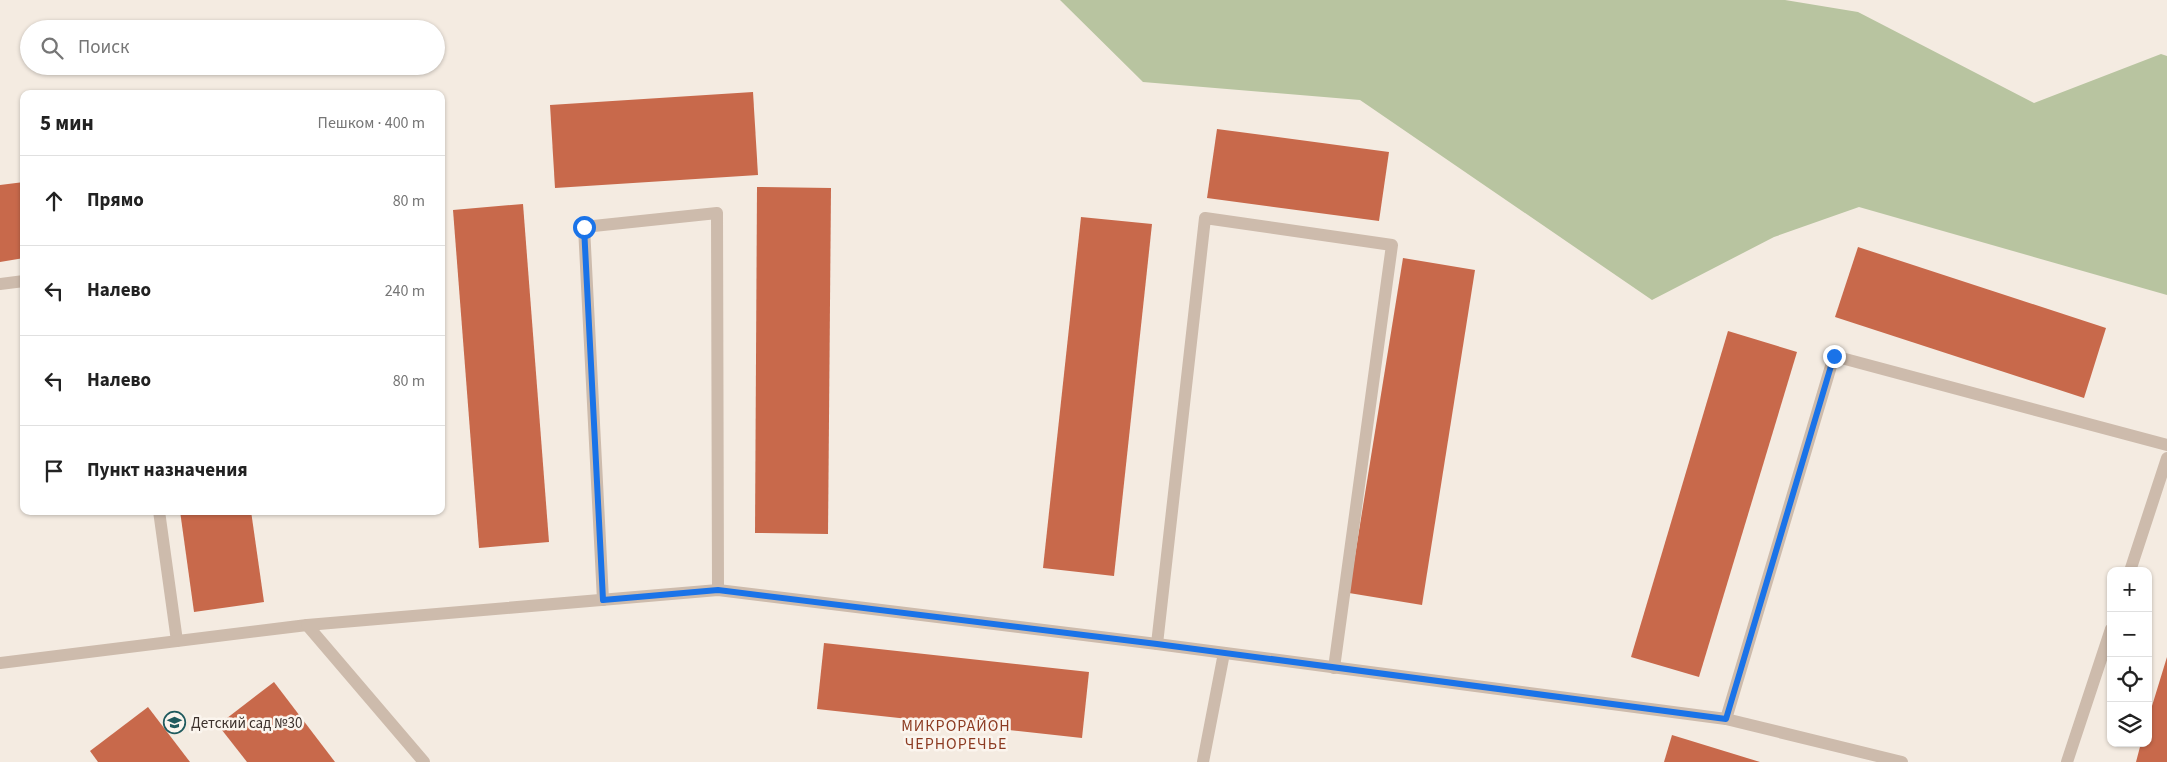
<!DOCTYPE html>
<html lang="ru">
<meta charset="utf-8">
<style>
body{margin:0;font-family:"Source Sans 3",sans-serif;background:#f2f2f2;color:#222}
.controls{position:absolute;right:15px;bottom:15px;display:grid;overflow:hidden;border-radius:10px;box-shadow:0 1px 4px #0004}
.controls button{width:45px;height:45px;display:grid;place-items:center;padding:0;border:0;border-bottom:1px solid #e0e0e0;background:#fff;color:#222;font:25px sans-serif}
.stop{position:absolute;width:15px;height:15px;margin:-11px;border:4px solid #1a73e8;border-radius:50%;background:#fff}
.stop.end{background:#1a73e8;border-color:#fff;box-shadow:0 1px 5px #0008}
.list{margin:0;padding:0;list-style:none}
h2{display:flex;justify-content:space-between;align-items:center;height:65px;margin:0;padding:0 20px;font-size:21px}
h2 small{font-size:16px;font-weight:400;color:#767676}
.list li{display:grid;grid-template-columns:32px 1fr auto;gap:15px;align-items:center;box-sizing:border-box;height:90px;padding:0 20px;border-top:1px solid #e0e0e0}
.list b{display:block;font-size:19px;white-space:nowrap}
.list em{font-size:16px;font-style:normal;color:#767676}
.icon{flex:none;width:28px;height:28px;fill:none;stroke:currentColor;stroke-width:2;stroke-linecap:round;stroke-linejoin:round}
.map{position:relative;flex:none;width:2167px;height:762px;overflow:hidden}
.search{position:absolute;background:#fff;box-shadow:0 1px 4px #0004;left:20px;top:20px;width:425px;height:55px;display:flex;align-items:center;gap:12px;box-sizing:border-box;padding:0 18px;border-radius:28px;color:#767676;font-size:19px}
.panel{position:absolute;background:#fff;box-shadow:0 1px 4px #0004;left:20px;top:90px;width:425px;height:425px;border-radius:10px}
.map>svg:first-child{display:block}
</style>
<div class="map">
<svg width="2167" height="762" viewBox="0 0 2167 762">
<rect width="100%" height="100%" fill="#f4ebe1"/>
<path fill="#b8c4a0" d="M1060 0H1785L1858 12 2034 103 2161 54 2167 56V295L1859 207 1774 237 1652 300 1360 100 1143 82Z"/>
<g fill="#c8694b">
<path d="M753 92 758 175 555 188 550 105Z"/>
<path d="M1217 129 1389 152 1379 221 1207 198Z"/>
<path d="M24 182V258L0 262V185Z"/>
<path d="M757 187 831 188 828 534 755 533Z"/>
<path d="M523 204 549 542 479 548 453 210Z"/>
<path d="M1081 217 1152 224 1114 576 1043 568Z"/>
<path d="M1858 247 2106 328 2084 398 1835 317Z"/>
<path d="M1403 258 1475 270 1422 605 1349 593Z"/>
<path d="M1728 331 1797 352 1699 677 1631 657Z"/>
<path d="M180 511H251L264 602 194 612Z"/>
<path d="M824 643 1089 672 1082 738 817 709Z"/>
<path d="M2167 657V762H2136L2141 743H2148V719Z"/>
<path d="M274 682 335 762H247L218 725Z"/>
<path d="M148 707 190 762H98L90 751Z"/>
<path d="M1672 735 1760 762H1664Z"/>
</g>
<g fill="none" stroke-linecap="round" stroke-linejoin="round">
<g stroke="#cdbbac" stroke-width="12">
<path d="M0 284 24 281"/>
<path d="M159 511 177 641"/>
<path d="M2130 571 2167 458"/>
<path d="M603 600 584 227 717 213 718 590"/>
<path d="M1157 644 1205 218 1392 245 1334 668"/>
<path d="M0 663 307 625"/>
<path d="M424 762 307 625 718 590 1157 644 1726 719"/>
<path d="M1203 762 1224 653"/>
<path d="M1902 762 1726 719 1834 356 2167 445"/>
<path d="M2067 762 2111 629"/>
</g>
</g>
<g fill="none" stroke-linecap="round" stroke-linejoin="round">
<path stroke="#1a73e8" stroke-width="6" d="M584 227 603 600 718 590 1157 644 1726 719 1834 356"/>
</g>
<defs>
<symbol id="school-ring" viewBox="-11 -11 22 22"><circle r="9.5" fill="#fbf5ee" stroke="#1f5a5e" stroke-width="1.5"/><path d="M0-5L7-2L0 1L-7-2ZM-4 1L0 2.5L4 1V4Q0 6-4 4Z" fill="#1f5a5e"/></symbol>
</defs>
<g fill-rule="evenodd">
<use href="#school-ring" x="162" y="710" width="25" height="25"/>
</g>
<g text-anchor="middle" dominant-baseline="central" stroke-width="5" stroke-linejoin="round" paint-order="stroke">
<g font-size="15" fill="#3b302b" stroke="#fbf5ee" text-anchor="start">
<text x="191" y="723">Детский сад №30</text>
</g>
<g font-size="16" letter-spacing="1" fill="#8c3b22" stroke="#fbf5ee">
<text x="956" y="726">МИКРОРАЙОН<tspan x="956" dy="18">ЧЕРНОРЕЧЬЕ</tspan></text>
</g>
</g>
</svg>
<div class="controls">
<button>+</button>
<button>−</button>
<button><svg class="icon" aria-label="locate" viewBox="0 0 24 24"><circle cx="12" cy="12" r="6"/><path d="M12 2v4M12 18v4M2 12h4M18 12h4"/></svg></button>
<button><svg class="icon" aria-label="layers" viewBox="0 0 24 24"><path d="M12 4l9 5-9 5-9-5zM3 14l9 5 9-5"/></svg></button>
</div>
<div class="stop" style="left:584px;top:227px"></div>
<div class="stop end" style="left:1834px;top:356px"></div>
<div class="search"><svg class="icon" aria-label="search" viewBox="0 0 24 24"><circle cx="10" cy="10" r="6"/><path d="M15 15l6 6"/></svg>Поиск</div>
<section class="panel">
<h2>5 мин<small>Пешком · 400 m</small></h2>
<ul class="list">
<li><svg class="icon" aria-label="ahead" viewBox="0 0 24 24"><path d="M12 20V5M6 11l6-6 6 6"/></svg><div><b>Прямо</b></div><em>80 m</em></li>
<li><svg class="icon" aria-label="left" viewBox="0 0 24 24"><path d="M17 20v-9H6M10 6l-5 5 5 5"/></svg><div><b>Налево</b></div><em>240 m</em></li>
<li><svg class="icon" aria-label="left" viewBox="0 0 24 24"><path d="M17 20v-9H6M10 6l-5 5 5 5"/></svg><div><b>Налево</b></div><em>80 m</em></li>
<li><svg class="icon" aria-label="arrive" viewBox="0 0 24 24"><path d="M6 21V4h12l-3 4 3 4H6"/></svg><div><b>Пункт назначения</b></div></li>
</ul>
</section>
</div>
